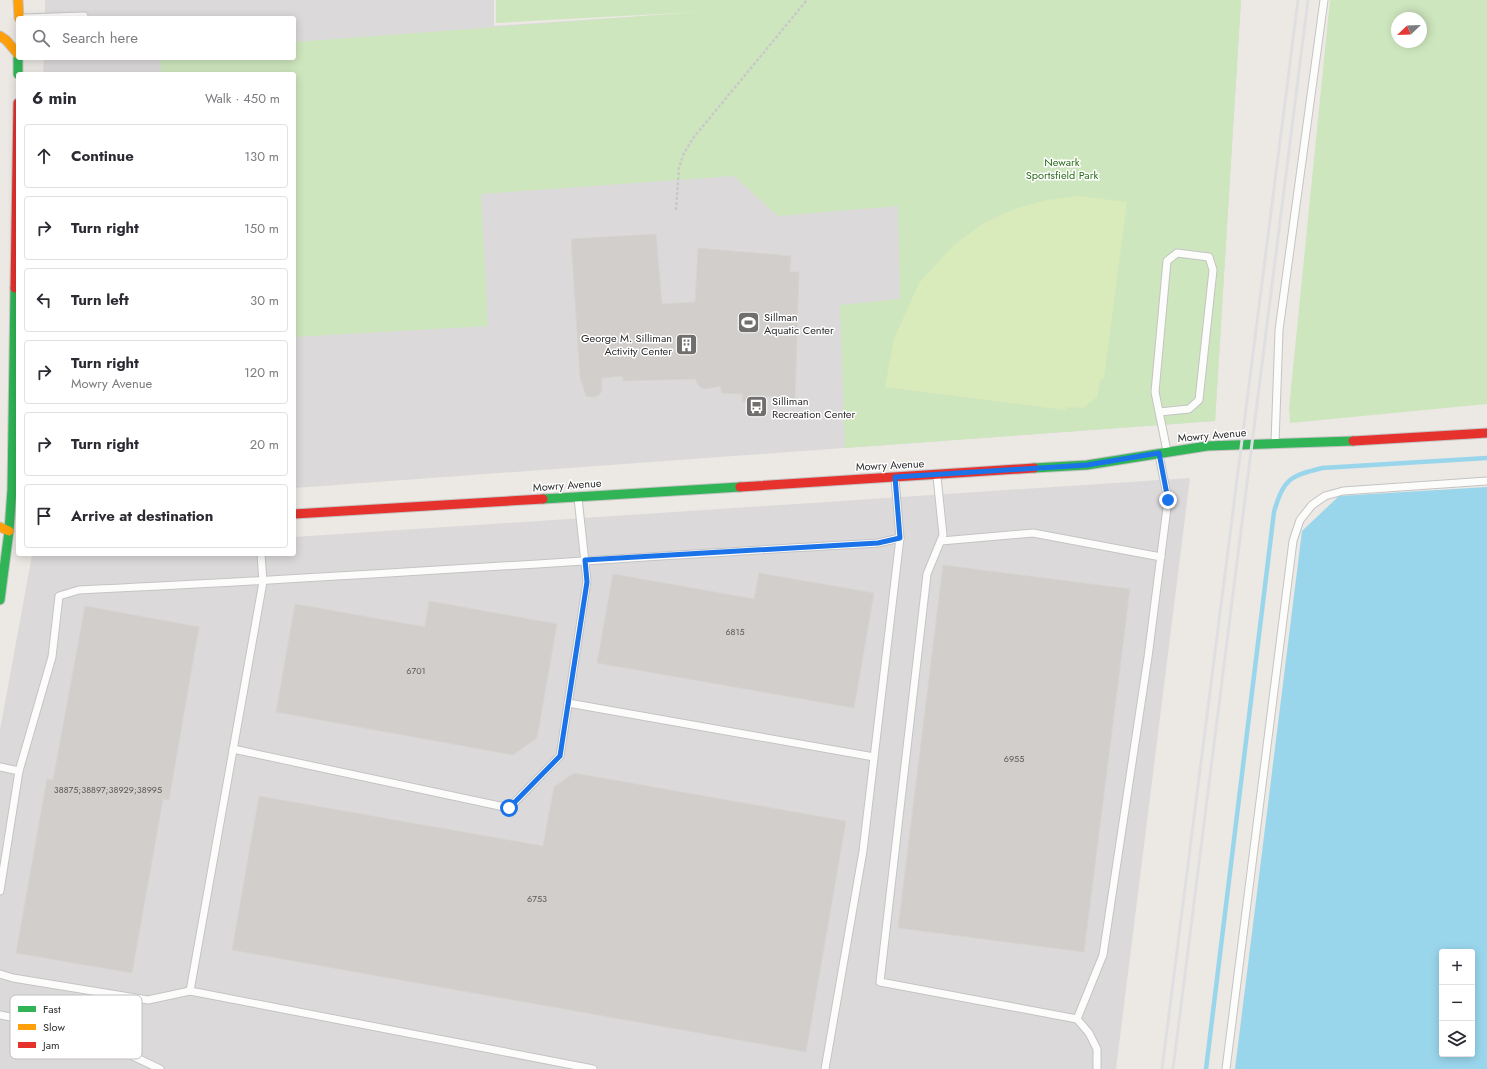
<!DOCTYPE html>
<meta charset="utf-8">
<style>
body{margin:0;font-family:Jost,sans-serif;background:#f2f2f3;color:#2b2b33}
.controls{position:absolute;right:12px;bottom:12px;display:grid;overflow:hidden;border-radius:4px;box-shadow:0 2px 10px #0003}
.controls button{width:36px;height:36px;display:grid;place-items:center;padding:0;border:0;border-bottom:1px solid #e1e1e2;background:#fff;color:#2b2b33;font:20px sans-serif}
.compass{position:absolute;left:1391px;top:12px;width:36px;height:36px;border-radius:50%;background:#fff;box-shadow:0 2px 10px #0003;rotate:247deg}
.stop{position:absolute;width:12px;height:12px;margin:-9px;border:3px solid #1a73e8;border-radius:50%;background:#fff}
.stop.end{background:#1a73e8;border-color:#fff;box-shadow:0 1px 4px #0008}
.list{margin:0;padding:0;list-style:none}
h2{display:flex;justify-content:space-between;align-items:center;height:52px;margin:0;padding:0 16px;font-size:17px}
h2 small{font-size:13px;font-weight:400;color:#7c7c81}
.list li{display:grid;grid-template-columns:26px 1fr auto;gap:12px;align-items:center;box-sizing:border-box;height:64px;margin:0 8px 8px;padding:0 8px;border:1px solid #e1e1e2;border-radius:4px}
.list b{display:block;font-size:15px;white-space:nowrap}
.list p{margin:0;font-size:13px;white-space:nowrap;color:#7c7c81}
.list em{font-size:13px;font-style:normal;color:#7c7c81}
.icon{flex:none;width:22px;height:22px;fill:none;stroke:currentColor;stroke-width:2;stroke-linecap:round;stroke-linejoin:round}
.map{position:relative;flex:none;width:1487px;height:1069px;overflow:hidden}
.search{position:absolute;background:#fff;box-shadow:0 2px 10px #0003;left:16px;top:16px;width:280px;height:44px;display:flex;align-items:center;gap:10px;box-sizing:border-box;padding:0 14px;border-radius:4px;color:#7c7c81;font-size:15px}
.panel{position:absolute;background:#fff;box-shadow:0 2px 10px #0003;left:16px;top:72px;width:280px;height:484px;border-radius:4px}
.map>svg:first-child{display:block}
</style>
<div class="map">
<svg width="1487" height="1069" viewBox="0 0 1487 1069">
<rect width="100%" height="100%" fill="#ece8e4"/>
<g fill="#dcd9db">
<path d="M45 0H494V26L882 0H1241L1215 421 294 488V74H43L44 58H294V18H45Z"/>
<path d="M1190 478 1116 1069H0V730L32 555 294 554V537Z"/>
</g>
<g fill="#cee6be" fill-rule="evenodd">
<path d="M496 0H1241L1215 421 845 448 840 305 900 299 898 206 778 216 734 176 481 194 488 326 294 337V74H161L160 58H294V42L697 12 496 23Z"/>
<path d="M1330 0H1487V404L1290 423 1289 408ZM1397 18H1421V42H1397Z"/>
</g>
<path fill="#d9eabb" d="M1078 196 1127 202 1104 378 1100 380 1097 397 1083 408 1066 407 1065 410 885 387 894 339 919 283 954 245 982 224 1017 208 1048 200Z"/>
<path fill="#99d6ec" fill-rule="evenodd" d="M1487 487V1069H1235L1302 531 1339 496ZM1442 952H1472V1054H1442Z"/>
<g fill="none" stroke-linecap="round" stroke-linejoin="round">
<path stroke="#99d6ec" stroke-width="4.5" d="M1206 1069 1274 512C1283 479 1290 476 1322 468L1487 458"/>
</g>
<g fill="#d1cecb" stroke="#d7d4d0">
<path d="M656 234 662 304 695 302 698 248 791 256 790 272H799L795 399 766 396 765 404 742 402 743 394 722 393 720 386 706 389 702 388 699 386 695 379 623 381V376L602 378V391L598 396 592 397 586 396 580 378 571 239Z"/>
<path d="M943 565 1130 589 1084 952 898 928Z"/>
<path d="M759 573 874 593 854 708 597 663 613 574 754 599Z"/>
<path d="M429 601 557 624 537 738 513 755 276 712 295 604 425 627Z"/>
<path d="M85 606 199 627 169 800 163 799 132 973 16 953 47 779 53 780Z"/>
<path d="M574 773 846 821 806 1052 232 950 259 796 543 846 554 787Z"/>
</g>
<g fill="none" stroke-linecap="round" stroke-linejoin="round">
<defs>
<g id="lane">
<path d="M25 18 84 16"/>
<path d="M1159 412 1189 409 1199 400 1213 270 1209 257 1177 253 1167 261 1155 392 1167 451"/>
<path d="M1275 443 1279 330 1324 0"/>
<path d="M937 477 943 535 927 574 880 982 1077 1019 1103 955 1148 657 1168 500 1159 455"/>
<path d="M895 479 900 538"/>
<path d="M941 541 1033 533 1161 557"/>
<path d="M568 703 874 757"/>
<path d="M233 749 509 808 560 756 587 581 578 498"/>
<path d="M0 767 19 771"/>
<path d="M0 891 19 771 52 657 59 596 79 590C345 578 611 558 878 543L900 538 863 851 825 1069"/>
<path d="M0 974 13 978 148 1000 190 991 593 1069"/>
<path d="M190 991 263 582 261 554"/>
<path d="M0 1015 80 1031 160 1069"/>
<path d="M1077 1019 1089 1033 1097 1049V1069"/>
<path d="M1226 1069 1293 541 1300 520 1312 505 1325 496 1343 491 1487 481"/>
</g>
<g id="fast">
<path d="M18 58V74"/>
<path d="M1034 468 1087 465 1207 446 1353 441"/>
<path d="M543 499 740 487"/>
<path d="M0 600 9 531 12 489 15 288"/>
</g>
<g id="slow">
<path d="M18 0 19 18"/>
<path d="M0 36 6 40 18 54"/>
<path d="M0 527 9 531"/>
</g>
<g id="jam">
<path d="M15 288 18 103"/>
<path d="M1353 441 1487 433"/>
<path d="M740 487 1034 468"/>
<path d="M294 514 543 499"/>
</g>
</defs>
<use href="#lane" stroke="#c5c4c5" stroke-width="9"/>
<use href="#fast" stroke="#c5c4c5" stroke-width="11"/>
<use href="#slow" stroke="#c5c4c5" stroke-width="11"/>
<use href="#jam" stroke="#c5c4c5" stroke-width="11"/>
<path stroke="#c9c9c8" stroke-width="2.5" stroke-dasharray="3 2" stroke-linecap="butt" d="M676 210 679 168 684 153 694 137 807 0"/>
<use href="#lane" stroke="#fcfcfb" stroke-width="7"/>
<use href="#fast" stroke="#30b455" stroke-width="9"/>
<use href="#slow" stroke="#ff9f0a" stroke-width="9"/>
<use href="#jam" stroke="#e5322d" stroke-width="9"/>
<g stroke="#dfdfe1" stroke-width="3">
<path d="M1162 1069 1298 0"/>
<path d="M1173 1069 1308 0"/>
</g>
</g>
<g fill="none" stroke-linecap="round" stroke-linejoin="round">
<path stroke="#1a73e8" stroke-width="5" d="M509 808 560 756 587 582 585 560 878 543 900 538 895 477 1087 465 1159 453 1168 500"/>
</g>
<defs>
<symbol id="stadium-square" viewBox="-11 -11 22 22"><rect x="-9" y="-9" width="18" height="18" rx="4" fill="#706f6e" stroke="#fff"/><path d="M0-5a6.5 5 0 1 0 0 10a6.5 5 0 1 0 0-10ZM-3.5-1.8h7v3.6h-7Z" fill="#fff"/></symbol>
<symbol id="building-square" viewBox="-11 -11 22 22"><rect x="-9" y="-9" width="18" height="18" rx="4" fill="#706f6e" stroke="#fff"/><path d="M-4-6H4V6H1V3H-1V6H-4ZM-2.5-4.3h1.7v1.8h-1.7ZM.8-4.3h1.7v1.8H.8ZM-2.5-1h1.7V.8h-1.7ZM.8-1h1.7V.8H.8Z" fill="#fff"/></symbol>
<symbol id="bus-square" viewBox="-11 -11 22 22"><rect x="-9" y="-9" width="18" height="18" rx="4" fill="#706f6e" stroke="#fff"/><path d="M-5-6H5V4H4V6H2V4H-2V6H-4V4H-5ZM-3.5-4V0h7V-4ZM-3.5 1.2v1.5H-2V1.2ZM2 1.2v1.5H3.5V1.2Z" fill="#fff"/></symbol>
</defs>
<g fill-rule="evenodd">
<use href="#stadium-square" x="736" y="310" width="25" height="25"/>
<use href="#building-square" x="674" y="332" width="25" height="25"/>
<use href="#bus-square" x="744" y="394" width="25" height="25"/>
</g>
<g text-anchor="middle" dominant-baseline="central" stroke-width="3" stroke-linejoin="round" paint-order="stroke">
<g font-size="9" fill="#585857">
<text x="735" y="631">6815</text>
<text x="416" y="670">6701</text>
<text x="1014" y="758">6955</text>
<text x="108" y="789">38875;38897;38929;38995</text>
<text x="537" y="898">6753</text>
</g>
<g font-size="11" fill="#2c6e1b" stroke="#fff">
<text x="1062" y="162">Newark<tspan x="1062" dy="13">Sportsfield Park</tspan></text>
</g>
<g font-size="11" fill="#2e2e2e" stroke="#fff" text-anchor="start">
<text x="764" y="317">Sillman<tspan x="764" dy="13">Aquatic Center</tspan></text>
<text x="672" y="338" text-anchor="end">George M. Silliman<tspan x="672" dy="13">Activity Center</tspan></text>
<text x="772" y="401">Silliman<tspan x="772" dy="13">Recreation Center</tspan></text>
</g>
<g font-size="11" fill="#2e2e2e" stroke="#fff">
<text transform="translate(1212 435) rotate(-5)">Mowry Avenue</text>
<text transform="translate(890 465) rotate(-3)">Mowry Avenue</text>
<text transform="translate(567 485) rotate(-4)">Mowry Avenue</text>
</g>
</g>
<rect x="10" y="995" width="132" height="64" rx="6" fill="#fff" stroke="#c0c0c0" stroke-width="1"/>
<rect x="18" y="1006" width="18" height="6" fill="#30b455"/>
<rect x="18" y="1024" width="18" height="6" fill="#ff9f0a"/>
<rect x="18" y="1042" width="18" height="6" fill="#e5322d"/>
<g font-size="11" fill="#2e2e2e">
<text x="43" y="1013">Fast</text>
<text x="43" y="1031">Slow</text>
<text x="43" y="1049">Jam</text>
</g>
</svg>
<div class="controls">
<button>+</button>
<button>−</button>
<button><svg class="icon" aria-label="layers" viewBox="0 0 24 24"><path d="M12 4l9 5-9 5-9-5zM3 14l9 5 9-5"/></svg></button>
</div>
<svg class="compass" viewBox="-18 -18 36 36"><path d="M0-13l5 13h-10z" fill="#e53935"/><path d="M0 13l5-13h-10z" fill="#7c7c81"/></svg>
<div class="stop" style="left:509px;top:808px"></div>
<div class="stop end" style="left:1168px;top:500px"></div>
<div class="search"><svg class="icon" aria-label="search" viewBox="0 0 24 24"><circle cx="10" cy="10" r="6"/><path d="M15 15l6 6"/></svg>Search here</div>
<section class="panel">
<h2>6 min<small>Walk · 450 m</small></h2>
<ul class="list">
<li><svg class="icon" aria-label="ahead" viewBox="0 0 24 24"><path d="M12 20V5M6 11l6-6 6 6"/></svg><div><b>Continue</b></div><em>130 m</em></li>
<li><svg class="icon" aria-label="right" viewBox="0 0 24 24"><path d="M7 20v-9h11M14 6l5 5-5 5"/></svg><div><b>Turn right</b></div><em>150 m</em></li>
<li><svg class="icon" aria-label="left" viewBox="0 0 24 24"><path d="M17 20v-9H6M10 6l-5 5 5 5"/></svg><div><b>Turn left</b></div><em>30 m</em></li>
<li><svg class="icon" aria-label="right" viewBox="0 0 24 24"><path d="M7 20v-9h11M14 6l5 5-5 5"/></svg><div><b>Turn right</b><p>Mowry Avenue</p></div><em>120 m</em></li>
<li><svg class="icon" aria-label="right" viewBox="0 0 24 24"><path d="M7 20v-9h11M14 6l5 5-5 5"/></svg><div><b>Turn right</b></div><em>20 m</em></li>
<li><svg class="icon" aria-label="arrive" viewBox="0 0 24 24"><path d="M6 21V4h12l-3 4 3 4H6"/></svg><div><b>Arrive at destination</b></div></li>
</ul>
</section>
</div>
